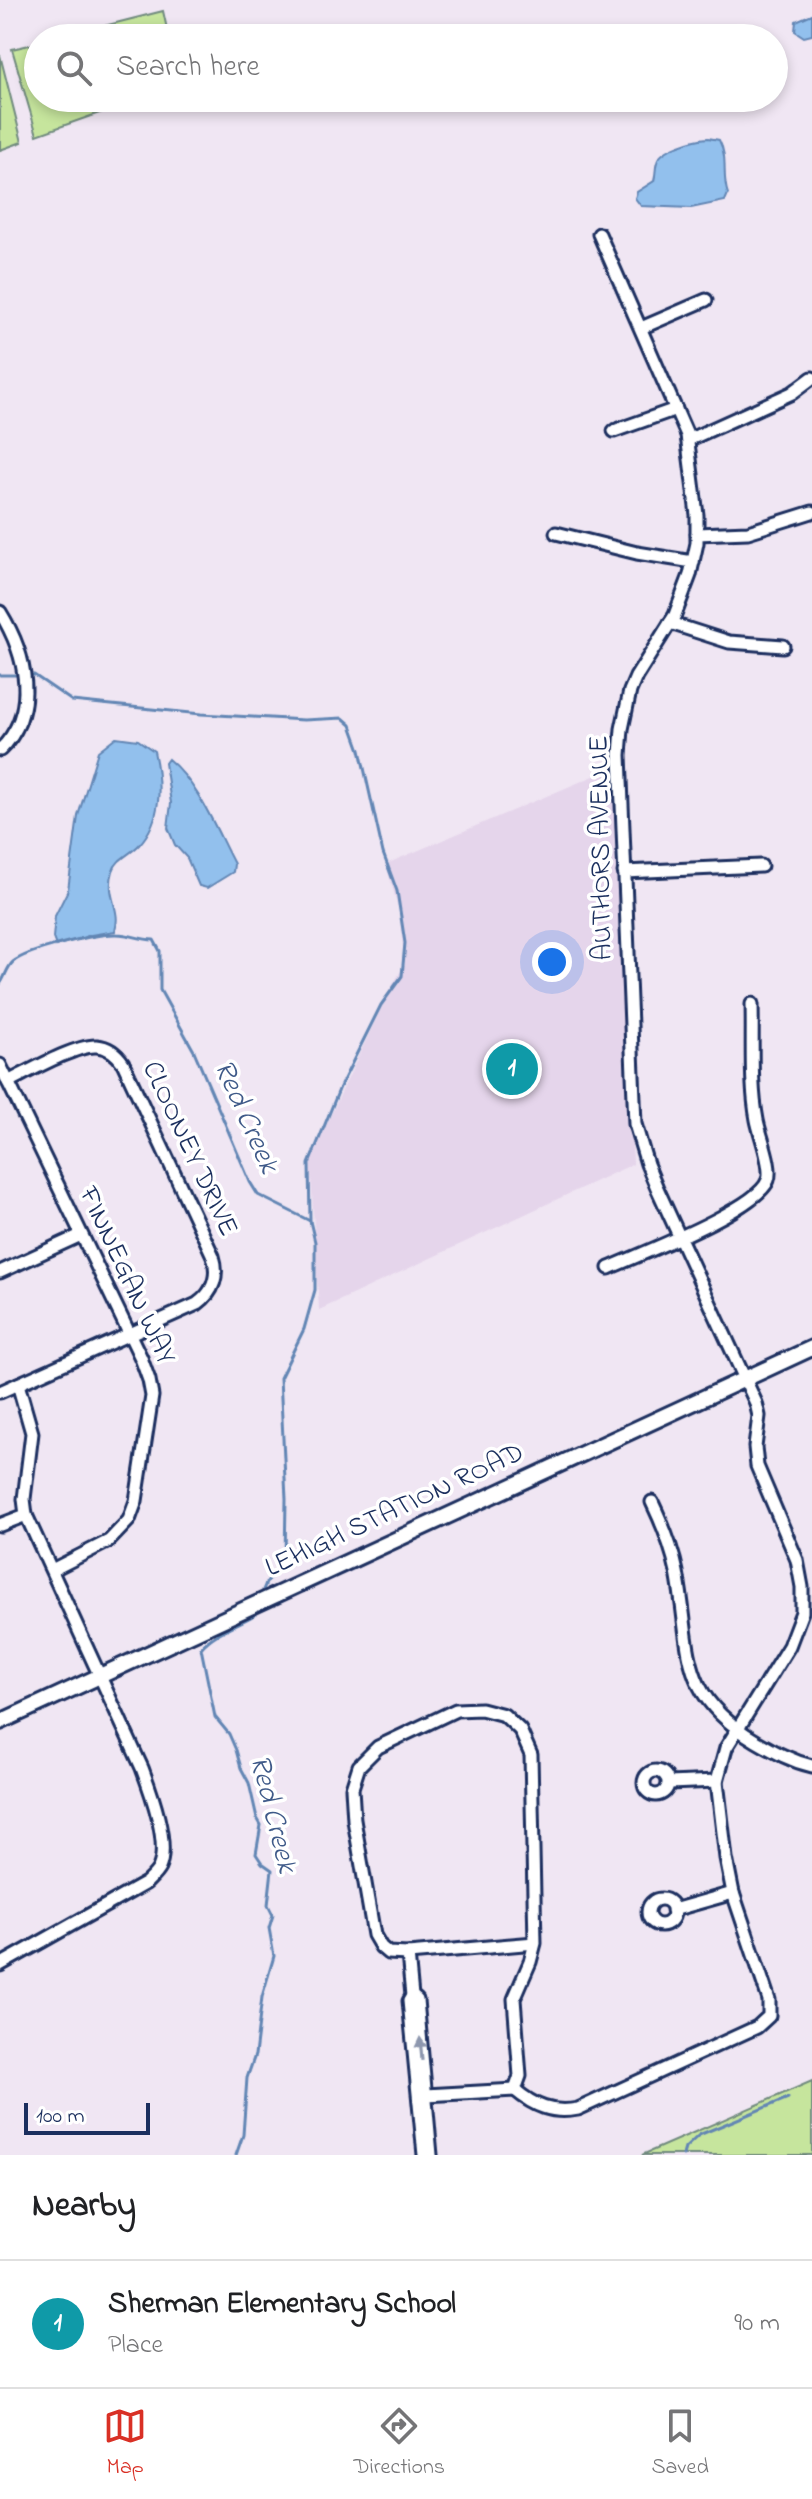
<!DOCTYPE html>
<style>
body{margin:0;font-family:"Indie Flower",sans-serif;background:#f6f6f6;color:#202124}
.scale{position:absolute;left:24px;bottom:20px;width:126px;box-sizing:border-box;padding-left:8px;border:4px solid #1b2f5e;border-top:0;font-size:22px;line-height:28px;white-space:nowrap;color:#1b2f5e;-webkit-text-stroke:6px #fff;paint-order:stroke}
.you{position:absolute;left:552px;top:962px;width:28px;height:28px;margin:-20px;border:6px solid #fff;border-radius:50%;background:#1a73e8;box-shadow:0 0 0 12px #1a73e833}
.badge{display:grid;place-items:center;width:52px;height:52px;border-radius:50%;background:#d93025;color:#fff;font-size:26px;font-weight:700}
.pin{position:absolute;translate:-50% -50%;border:4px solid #fff;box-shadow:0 2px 8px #0006}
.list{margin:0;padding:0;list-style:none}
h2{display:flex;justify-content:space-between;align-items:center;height:104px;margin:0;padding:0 32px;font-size:34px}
h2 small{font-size:26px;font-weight:400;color:#757577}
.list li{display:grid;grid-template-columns:52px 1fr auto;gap:24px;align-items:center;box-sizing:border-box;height:128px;padding:0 32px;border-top:2px solid #e0e0e0}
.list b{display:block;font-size:30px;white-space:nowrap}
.list p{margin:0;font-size:26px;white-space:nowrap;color:#757577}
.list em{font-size:26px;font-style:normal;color:#757577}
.icon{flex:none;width:44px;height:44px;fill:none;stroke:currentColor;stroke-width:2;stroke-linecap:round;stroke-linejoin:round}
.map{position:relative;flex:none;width:812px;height:2155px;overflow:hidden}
.search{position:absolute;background:#fff;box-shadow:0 4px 12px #0003;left:24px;right:24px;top:24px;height:88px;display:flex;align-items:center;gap:20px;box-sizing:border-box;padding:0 28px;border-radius:44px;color:#757577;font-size:30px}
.sheet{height:232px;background:#fff}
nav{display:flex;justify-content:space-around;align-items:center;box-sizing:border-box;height:112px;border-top:2px solid #e0e0e0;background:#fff;font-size:22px;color:#757577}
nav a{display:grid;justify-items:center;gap:4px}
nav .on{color:#d93025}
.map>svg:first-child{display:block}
</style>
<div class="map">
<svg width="812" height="2155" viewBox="0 0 812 2155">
<rect width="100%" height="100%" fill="#f0e6f3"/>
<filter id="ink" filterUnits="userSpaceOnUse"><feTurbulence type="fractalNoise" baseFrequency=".0125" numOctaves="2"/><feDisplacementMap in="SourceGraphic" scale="16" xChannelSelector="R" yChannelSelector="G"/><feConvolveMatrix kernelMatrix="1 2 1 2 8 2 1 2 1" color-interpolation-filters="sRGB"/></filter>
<g filter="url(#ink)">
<path fill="#e5d5eb" d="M615 767 633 1164 319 1310 310 1159 389 991 405 964 399 911 386 864Z"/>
<g fill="#c6e59d" stroke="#708a7e" stroke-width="2">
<path d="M163 11 169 38H57Z"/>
<path d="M38 43V98H142L37 135 12 49Z"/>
<path d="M0 55 22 142 0 150Z"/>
<path d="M812 2081V2155H642Z"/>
</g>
<g fill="#92c0ed" stroke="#6286b4" stroke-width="2">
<path d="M812 14V35L804 37 795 31 796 21Z"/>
<path d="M708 138 719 140C729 159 721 175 728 194L725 201 691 208 641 206 635 198 637 192 654 181C656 174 655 168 657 162 661 148 695 139 708 138Z"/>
<path d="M116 737 138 740 154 751C161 783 163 819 139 845 131 854 116 859 113 871 105 897 122 908 115 931L91 935 56 946 53 938 55 916 68 890 78 816 98 751Z"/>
<path d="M168 759C199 784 216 830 234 864L233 872 207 888 199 886 187 858 175 845 168 828 171 803 165 763Z"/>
</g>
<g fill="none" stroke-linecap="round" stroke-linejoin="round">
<g stroke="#6286b4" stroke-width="3">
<path d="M0 675H21"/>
<path d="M29 675H34L72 701 201 714 304 720 343 718 351 725 360 750 383 853 397 891 405 943 402 976 381 1005 340 1087 309 1164 310 1221"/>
<path d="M0 984C5 978 7 967 13 962 27 950 98 933 117 934 131 934 139 940 154 940L160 951V990L194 1051 250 1182 258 1195 310 1221 315 1242V1290L304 1329 280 1378 286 1499 285 1559 266 1583 263 1590"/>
<path d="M236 2155 243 2135 247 2078 255 2055 262 1997 274 1956 269 1928 273 1915 268 1905 272 1870 262 1863 256 1854 261 1825 257 1818 249 1783 241 1768 236 1750 229 1734 215 1717 201 1648C214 1632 238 1625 256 1614L257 1610"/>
<path d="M683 2155 685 2148 699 2135 788 2098"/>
</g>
<defs>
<g id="minor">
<path d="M641 328 706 300"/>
<path d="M614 431 676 409"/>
<path d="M688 440 792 393 812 378"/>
<path d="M556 533 637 553 693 562"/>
<path d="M697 534 748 532 812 512"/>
<path d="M0 612C26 654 40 711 0 750"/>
<path d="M670 623 729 642 783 646"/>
<path d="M624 872 761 866"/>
<path d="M0 1065 141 1358 149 1380 152 1396 136 1501 129 1520 109 1541 52 1570"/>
<path d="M609 1268C640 1254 758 1209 768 1180 773 1167 760 1136 757 1120 750 1083 753 1042 752 1004"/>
<path d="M0 1272 81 1235"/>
<path d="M0 1392 197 1304C214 1292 219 1275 213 1256L123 1063C117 1054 108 1047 97 1046 77 1044 28 1072 8 1082"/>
<path d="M652 1502C663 1525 672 1547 677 1572 692 1651 677 1694 756 1741 775 1752 791 1761 812 1766"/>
<path d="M0 1525 26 1515"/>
<circle cx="656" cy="1783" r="12"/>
<path d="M669 1783 717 1781"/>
<circle cx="661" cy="1912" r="13"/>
<path d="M673 1910 733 1893"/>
<path d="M408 1954 412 1996"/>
<path d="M0 1965 146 1883C151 1878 156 1874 159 1868 170 1843 151 1792 142 1768L26 1515 24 1499 32 1433 18 1384"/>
<path d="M515 2090C534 2106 552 2114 578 2109L757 2027 769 2016V2000L733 1893 726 1858 717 1781 726 1748 789 1646 802 1612V1587L797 1560 757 1466 755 1447 759 1416 756 1403 657 1188 647 1164 635 1124 620 755 622 729 630 691 636 677 675 615 690 575 697 543V515L687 435 599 234"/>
<path d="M515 2090 520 2076 514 1999 530 1962 535 1943 531 1755 520 1730 504 1715 481 1709 456 1710 378 1747 359 1766 352 1788 354 1820 374 1935 381 1947 388 1953 408 1954 535 1943"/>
<path d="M426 2095 515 2090"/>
<path d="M424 2155 409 2001 412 1996 417 2000 431 2155"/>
</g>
<path id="major" d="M0 1722 812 1348"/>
</defs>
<use href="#minor" stroke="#1b2f5e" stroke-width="17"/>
<use href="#major" stroke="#1b2f5e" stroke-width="20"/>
<use href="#minor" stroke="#fff" stroke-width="11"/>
<use href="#major" stroke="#fff" stroke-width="14"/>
</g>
<defs><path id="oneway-solid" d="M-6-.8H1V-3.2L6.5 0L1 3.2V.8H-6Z" transform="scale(2)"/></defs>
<use fill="#8d97ae" href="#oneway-solid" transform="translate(421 2049) rotate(-95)"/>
</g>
<g text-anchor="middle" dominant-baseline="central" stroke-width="7" stroke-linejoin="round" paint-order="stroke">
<g font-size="28" fill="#1b2f5e" stroke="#fff">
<text transform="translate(602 848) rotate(-91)">AUTHORS AVENUE</text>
<text transform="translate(189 1149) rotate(65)">CLOONEY DRIVE</text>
<text transform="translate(126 1276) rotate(65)">FINNEGAN WAY</text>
<text transform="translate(395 1511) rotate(-25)">LEHIGH STATION ROAD</text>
</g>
<g font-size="30" font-style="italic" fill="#3f5a89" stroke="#fff">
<text transform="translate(245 1117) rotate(66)">Red Creek</text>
<text transform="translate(272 1814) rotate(76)">Red Creek</text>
</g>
</g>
</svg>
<div class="scale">100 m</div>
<div class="you"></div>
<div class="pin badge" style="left:512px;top:1069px;background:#0f9aa8">1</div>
<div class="search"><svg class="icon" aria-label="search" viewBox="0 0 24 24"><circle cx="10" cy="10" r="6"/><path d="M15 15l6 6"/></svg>Search here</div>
</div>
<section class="sheet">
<h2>Nearby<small></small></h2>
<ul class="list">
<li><span class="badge" style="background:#0f9aa8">1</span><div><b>Sherman Elementary School</b><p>Place</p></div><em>90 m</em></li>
</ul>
</section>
<nav>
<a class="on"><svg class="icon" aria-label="map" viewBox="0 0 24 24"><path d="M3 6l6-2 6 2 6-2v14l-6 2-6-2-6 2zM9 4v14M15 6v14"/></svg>Map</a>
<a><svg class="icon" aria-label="directions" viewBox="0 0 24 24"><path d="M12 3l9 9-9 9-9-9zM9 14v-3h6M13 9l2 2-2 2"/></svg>Directions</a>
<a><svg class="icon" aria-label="saved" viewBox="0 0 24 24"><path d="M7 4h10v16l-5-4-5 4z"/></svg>Saved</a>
</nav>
